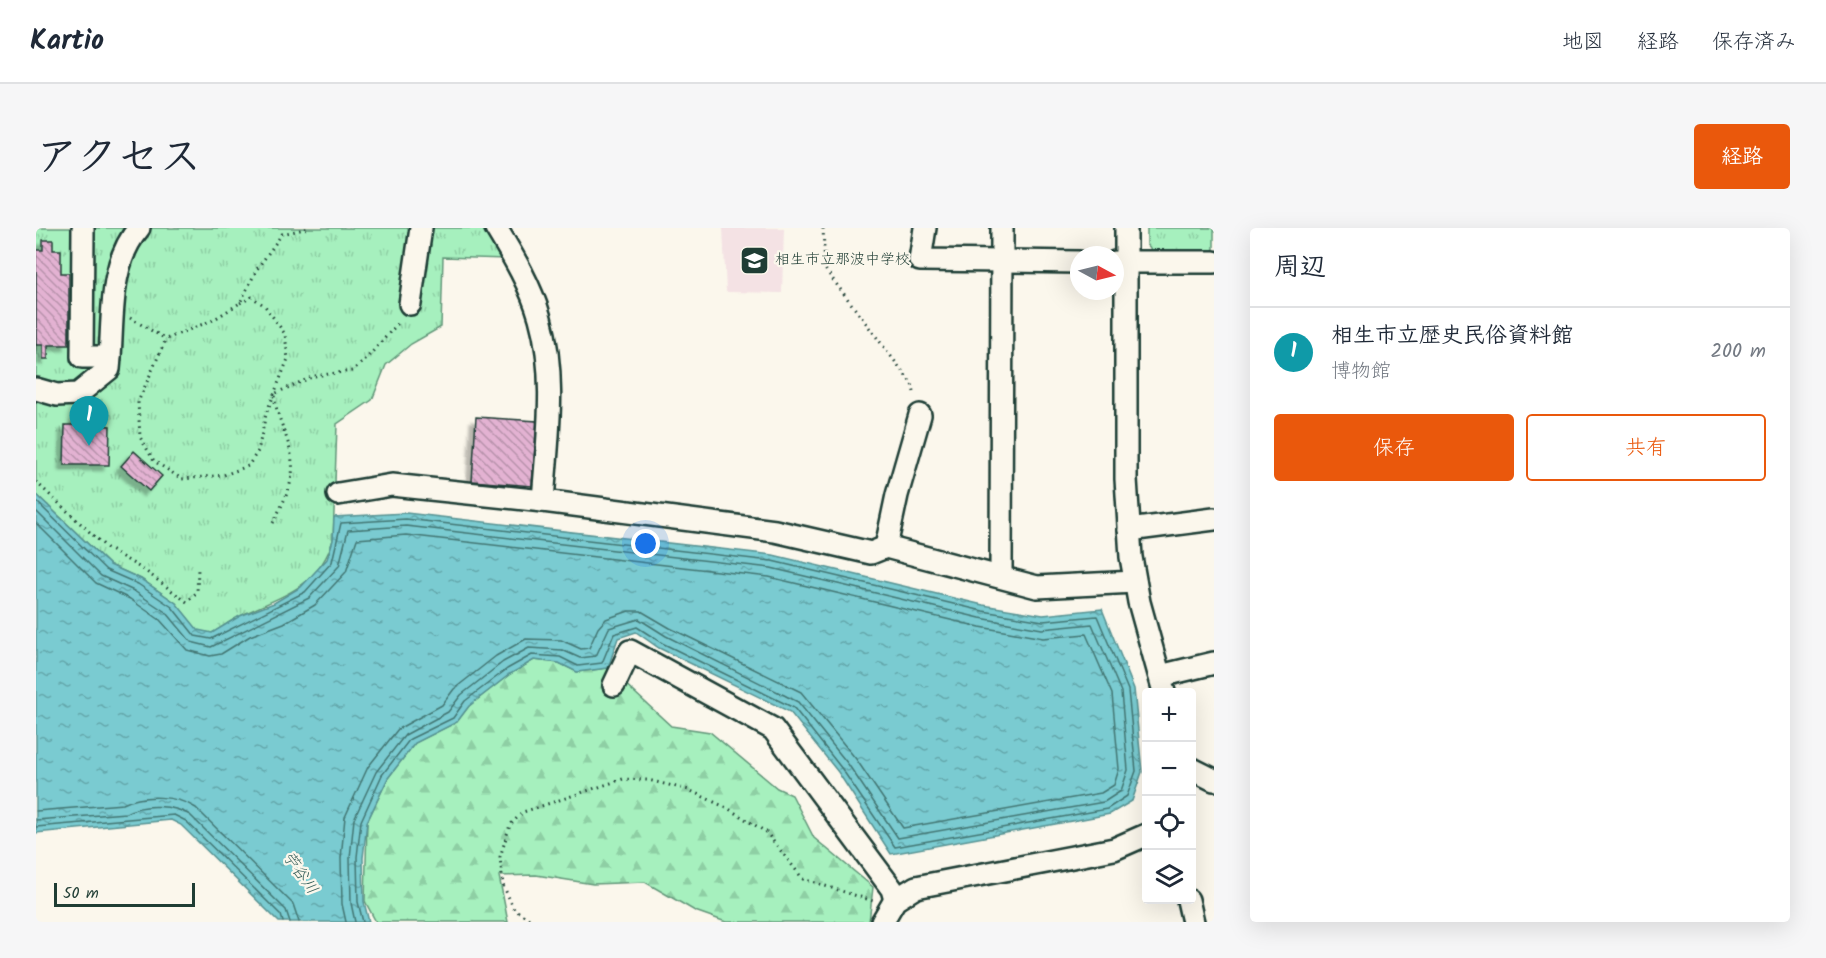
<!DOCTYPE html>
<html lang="ja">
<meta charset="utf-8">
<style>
body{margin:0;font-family:Kalam,"Klee One",sans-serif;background:#f6f6f7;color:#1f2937}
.controls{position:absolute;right:18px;bottom:18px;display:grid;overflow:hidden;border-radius:6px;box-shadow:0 6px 24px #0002}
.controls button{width:54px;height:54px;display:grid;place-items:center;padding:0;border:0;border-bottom:2px solid #e0e1e3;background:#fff;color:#1f2937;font:30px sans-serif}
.compass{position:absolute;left:1034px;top:18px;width:54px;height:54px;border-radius:50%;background:#fff;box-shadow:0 6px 24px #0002;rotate:97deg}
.scale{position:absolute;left:18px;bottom:15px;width:141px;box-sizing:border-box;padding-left:6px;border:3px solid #1f3d34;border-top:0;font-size:16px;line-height:21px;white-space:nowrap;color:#1f3d34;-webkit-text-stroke:4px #fbf7ec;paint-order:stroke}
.you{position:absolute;left:610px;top:316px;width:21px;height:21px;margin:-15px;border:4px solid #fff;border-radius:50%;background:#1a73e8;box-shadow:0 0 0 9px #1a73e833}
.badge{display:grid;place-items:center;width:39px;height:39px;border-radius:50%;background:#ea580c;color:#fff;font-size:20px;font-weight:700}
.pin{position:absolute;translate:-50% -50px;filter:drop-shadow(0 2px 3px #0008)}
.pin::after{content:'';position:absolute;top:32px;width:21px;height:18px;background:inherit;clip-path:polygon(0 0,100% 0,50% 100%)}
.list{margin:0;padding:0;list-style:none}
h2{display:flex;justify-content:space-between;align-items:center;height:78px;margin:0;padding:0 24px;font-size:26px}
h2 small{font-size:20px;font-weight:400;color:#747a83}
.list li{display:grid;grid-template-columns:39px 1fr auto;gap:18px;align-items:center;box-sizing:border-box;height:90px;padding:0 24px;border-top:2px solid #e0e1e3}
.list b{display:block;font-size:22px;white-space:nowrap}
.list p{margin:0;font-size:20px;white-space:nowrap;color:#747a83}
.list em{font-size:20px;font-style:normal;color:#747a83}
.actions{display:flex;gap:12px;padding:18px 24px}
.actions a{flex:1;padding:14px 0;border:2px solid #ea580c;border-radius:6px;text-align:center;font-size:21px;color:#ea580c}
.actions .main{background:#ea580c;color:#fff}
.icon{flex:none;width:33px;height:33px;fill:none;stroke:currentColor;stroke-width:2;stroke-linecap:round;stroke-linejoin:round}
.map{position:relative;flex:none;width:1178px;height:694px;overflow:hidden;border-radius:6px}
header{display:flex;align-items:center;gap:36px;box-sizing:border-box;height:84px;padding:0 30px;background:#fff;border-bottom:2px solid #e0e1e3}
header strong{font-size:28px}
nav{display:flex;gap:33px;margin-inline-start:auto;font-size:21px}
.intro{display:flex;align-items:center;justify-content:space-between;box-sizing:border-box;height:144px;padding:0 36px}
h1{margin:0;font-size:42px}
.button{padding:15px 27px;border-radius:6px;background:#ea580c;color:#fff;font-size:21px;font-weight:700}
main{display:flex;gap:36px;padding:0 36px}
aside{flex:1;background:#fff;border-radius:6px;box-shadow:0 6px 24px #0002}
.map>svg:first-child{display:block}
</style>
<header>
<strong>Kartio</strong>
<nav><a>地図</a><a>経路</a><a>保存済み</a></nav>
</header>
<div class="intro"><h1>アクセス</h1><a class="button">経路</a></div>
<main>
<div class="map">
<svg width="1178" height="694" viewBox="0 0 1178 694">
<defs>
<pattern id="grass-tufts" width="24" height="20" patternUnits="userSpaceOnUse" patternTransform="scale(1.5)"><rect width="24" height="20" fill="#a6f0be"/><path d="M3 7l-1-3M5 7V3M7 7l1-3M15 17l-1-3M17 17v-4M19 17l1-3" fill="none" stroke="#8ecfa4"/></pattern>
<pattern id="forest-firs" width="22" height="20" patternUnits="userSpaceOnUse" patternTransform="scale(1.5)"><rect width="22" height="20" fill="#a6f0be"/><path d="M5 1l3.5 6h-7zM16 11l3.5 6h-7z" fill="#8ecfa4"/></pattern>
<pattern id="water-ripples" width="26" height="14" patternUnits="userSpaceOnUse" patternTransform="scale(1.5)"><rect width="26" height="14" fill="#7acbd1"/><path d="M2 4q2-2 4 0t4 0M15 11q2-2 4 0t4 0" fill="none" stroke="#63a6aa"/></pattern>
<pattern id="building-back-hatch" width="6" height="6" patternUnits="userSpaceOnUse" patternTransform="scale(1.5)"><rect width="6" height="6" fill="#e3b2d2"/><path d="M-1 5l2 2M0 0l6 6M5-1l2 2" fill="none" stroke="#b792ab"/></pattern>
<filter id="shadow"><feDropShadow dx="-5.5" dy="5.5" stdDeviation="1.5" flood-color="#0004"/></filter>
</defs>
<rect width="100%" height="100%" fill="#fbf7ec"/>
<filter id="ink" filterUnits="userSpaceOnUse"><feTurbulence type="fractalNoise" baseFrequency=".0167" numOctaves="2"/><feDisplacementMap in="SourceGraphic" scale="12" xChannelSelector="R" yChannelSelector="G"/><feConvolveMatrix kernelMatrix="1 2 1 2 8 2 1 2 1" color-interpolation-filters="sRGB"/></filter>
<g filter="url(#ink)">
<path fill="#f4e2e4" d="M687 0H748L746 65 690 64Z"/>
<g fill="url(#grass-tufts)" stroke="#629679" stroke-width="1.5">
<path d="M0 0H449L457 7 470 31 407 29 405 99 375 116 350 137 336 172 301 196 297 312C282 361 244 368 204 388 194 393 185 400 176 405L162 403 140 375 105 351 74 337 0 266Z"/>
<path d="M1111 0H1178V25L1117 24 1111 16Z"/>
</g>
<path fill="url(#forest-firs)" stroke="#629679" stroke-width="1.5" d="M498 432 523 435 541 444 572 440 635 498 674 504 741 560 756 567 778 610 837 659 833 694H690L659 683 609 654 557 656 500 647 463 648 472 694H340L329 673 331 594 352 550 379 515 421 494 433 478 474 446Z"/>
<path fill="url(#water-ripples)" stroke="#569292" stroke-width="1.5" d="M0 266 74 337 105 351 140 375 162 402 176 405 204 388 238 375 265 359 291 331 297 312 298 289 370 285 737 327 947 377 1007 387 1066 381 1098 461 1106 544 1096 573 1074 586 855 626 802 544 754 484 623 420 600 404 582 410 572 440 541 444 523 435 498 432 474 446 433 478 421 494 379 515 352 550 331 594 327 630 328 674 333 694H243L145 597 135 592 0 605Z"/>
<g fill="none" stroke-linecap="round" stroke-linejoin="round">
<g stroke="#437673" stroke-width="1.5">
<path d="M0 273 70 342 102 356 136 379 159 408 175 411 269 364 296 334 305 295 370 291 736 333 947 383 1007 393 1061 388 1092 462 1100 543 1091 568 1071 581 859 619 806 541 758 480 626 415 601 399 578 406 566 435 542 438 524 429 496 427 471 441 429 473 417 490 374 511 346 547 325 593 321 629 322 674 327 694"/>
<path d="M0 283 65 348 98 363 131 385 155 414 175 419 273 370 303 338 312 302 370 298 735 340 944 390 1006 401 1056 396 1085 464 1092 542 1085 563 1068 574 862 610 812 536 762 474 630 408 603 391 573 400 560 428 544 430 526 422 493 420 467 434 425 467 412 484 369 507 340 544 318 591 314 630 315 675 319 694"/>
<path d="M0 295 60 355 94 371 124 392 151 422 174 428 185 426 214 408 248 395 279 377 310 344 321 311 370 307 733 349 944 399 1007 410 1050 406 1076 466 1083 541 1078 557 1065 565 867 600 820 531 765 464 634 400 605 383H593L570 391 562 400 553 420 545 421 525 412 490 411 460 428 418 461 406 477 362 501 332 539 309 589 305 630 306 676 310 694"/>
<path d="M0 583 87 576C108 566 140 567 160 580L257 676 263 694"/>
<path d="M0 592 90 585C108 575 137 577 154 587L250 682 254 694"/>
<path d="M0 599 138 587 150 593 245 687 247 694"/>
</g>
</g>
<g fill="url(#building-back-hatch)" stroke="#1f3d34" stroke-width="1.5" filter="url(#shadow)">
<path d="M7 12H17V22H25V45H33V117H12V131H7V117H0V22H7Z"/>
<path d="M39 189 59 190V197L74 198 73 237H28L29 197H39Z"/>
<path d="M440 189 501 193 496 258 436 253Z"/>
<path d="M98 223 126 248 113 263 85 238Z"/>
</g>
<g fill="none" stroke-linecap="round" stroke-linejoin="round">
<defs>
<g id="minor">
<path d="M47 0 46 129H74"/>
<path d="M460 0C477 28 495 58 504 90 521 149 511 213 507 273"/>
<path d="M889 0 884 32 1043 34"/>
<path d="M1090 0V251L1095 329 1103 374 1128 464"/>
<path d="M1079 34H1178"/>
<path d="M374 76 385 0"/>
<path d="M0 161 21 167 42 166 73 141C78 94 71 37 103 0"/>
<path d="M884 187 861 267 850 319 1001 359 1099 354"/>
<path d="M302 266 356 257 507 273 739 303 835 325 850 319"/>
<path d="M1093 302 1178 291"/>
<path d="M965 348 966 0"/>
<path d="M1124 448 1178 435"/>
<path d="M578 457 594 423 737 501 856 661 859 672"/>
<path d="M1156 541 1178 552"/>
<path d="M1152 672 1157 694"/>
<path d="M846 694 859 672 880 659 1078 621 1110 607"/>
</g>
</defs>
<use href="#minor" stroke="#1f3d34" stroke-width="26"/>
<g stroke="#1f3d34" stroke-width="3" stroke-dasharray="1.5 4.5" stroke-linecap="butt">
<path d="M787 0 789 41 876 156 879 168"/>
<path d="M204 75 216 69 229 78 249 106 252 131 230 186 222 223 212 238 188 247 146 251 118 233 104 209 102 174 130 111 177 92 204 75 221 41 246 6 273 0"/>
<path d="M94 90 130 111"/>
<path d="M0 254 71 320 108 342 151 374 161 364 162 341"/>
<path d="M237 295C246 277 259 254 256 234 254 210 240 190 238 166L278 148 316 143 330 131 364 93"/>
<path d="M498 694 478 681 467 657 464 629 474 597 487 584 587 551 612 552 653 562 693 581 730 604 767 651 837 673"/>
</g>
<use href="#minor" stroke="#fbf7ec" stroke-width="21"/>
</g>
</g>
<defs>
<symbol id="school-square" viewBox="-11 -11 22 22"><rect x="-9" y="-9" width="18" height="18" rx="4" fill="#1f3d34" stroke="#fbf7ec"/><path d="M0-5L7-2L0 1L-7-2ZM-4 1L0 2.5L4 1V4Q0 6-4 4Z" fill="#fff"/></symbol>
</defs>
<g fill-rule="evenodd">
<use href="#school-square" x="702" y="16" width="33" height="33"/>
</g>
<g text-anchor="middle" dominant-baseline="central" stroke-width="4.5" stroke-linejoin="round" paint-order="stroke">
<g font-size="15" fill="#1f3d34" stroke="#fbf7ec" text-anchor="start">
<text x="739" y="32">相生市立那波中学校</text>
</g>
<g font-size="16" font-style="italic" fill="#36605b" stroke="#fbf7ec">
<text transform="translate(264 645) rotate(55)">苧谷川</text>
</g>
</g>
</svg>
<div class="controls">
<button>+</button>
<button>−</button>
<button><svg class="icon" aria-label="locate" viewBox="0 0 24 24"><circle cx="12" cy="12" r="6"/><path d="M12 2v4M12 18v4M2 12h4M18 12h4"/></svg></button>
<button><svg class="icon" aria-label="layers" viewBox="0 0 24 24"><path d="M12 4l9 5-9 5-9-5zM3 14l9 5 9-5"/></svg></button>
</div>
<svg class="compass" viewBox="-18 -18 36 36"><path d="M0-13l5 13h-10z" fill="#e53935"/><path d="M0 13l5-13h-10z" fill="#747a83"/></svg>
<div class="scale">50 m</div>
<div class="you"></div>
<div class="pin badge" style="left:53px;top:218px;background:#0f9aa8">1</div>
</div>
<aside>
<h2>周辺<small></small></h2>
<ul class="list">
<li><span class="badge" style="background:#0f9aa8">1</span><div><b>相生市立歴史民俗資料館</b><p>博物館</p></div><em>200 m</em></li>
</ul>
<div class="actions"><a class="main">保存</a><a>共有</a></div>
</aside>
</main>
